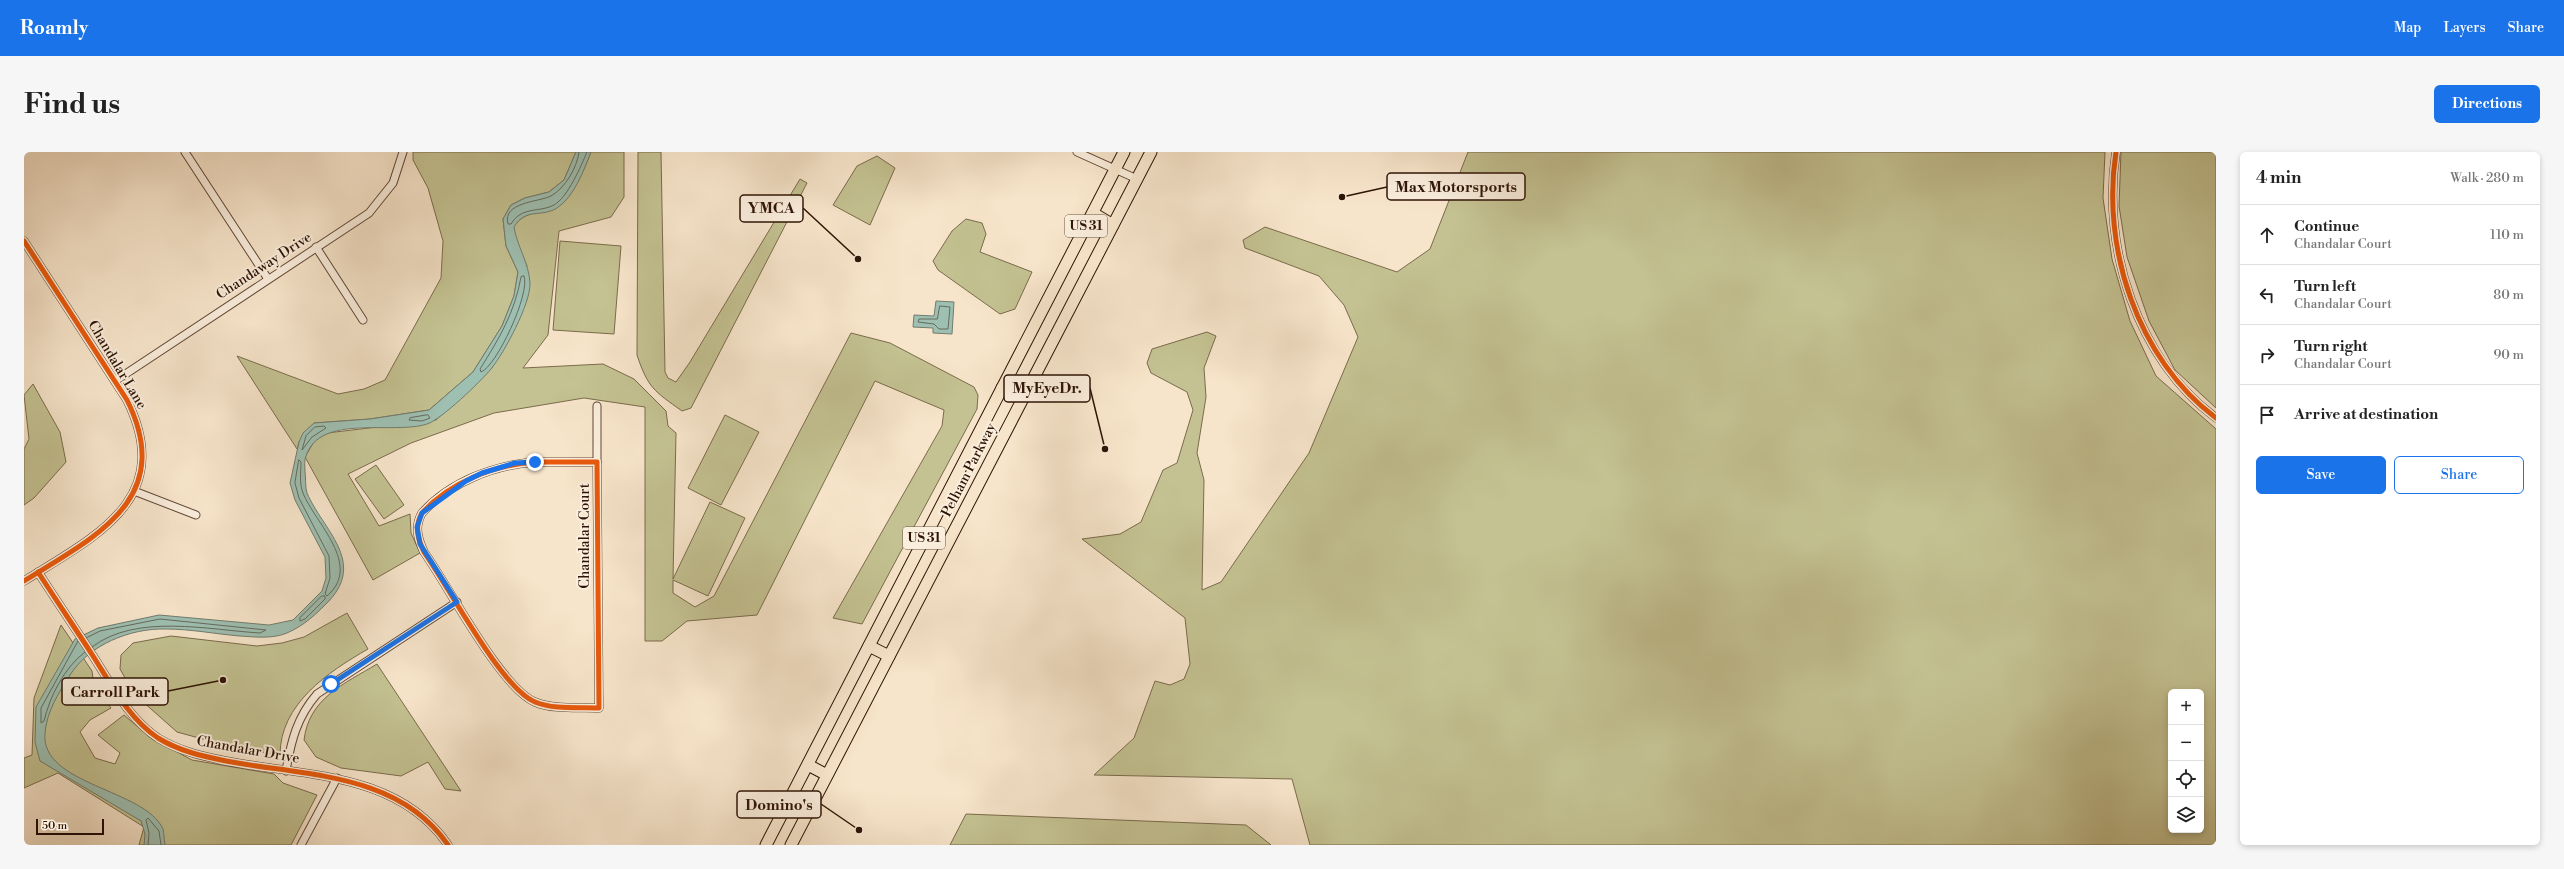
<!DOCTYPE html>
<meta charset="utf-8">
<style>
body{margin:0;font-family:"Libre Bodoni",serif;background:#f6f6f6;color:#222}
.controls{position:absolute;right:12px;bottom:12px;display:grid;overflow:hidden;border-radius:6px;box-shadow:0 2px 6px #0003}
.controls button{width:36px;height:36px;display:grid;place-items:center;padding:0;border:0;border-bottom:1px solid #e0e0e0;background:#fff;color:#222;font:20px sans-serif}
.scale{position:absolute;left:12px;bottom:10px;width:68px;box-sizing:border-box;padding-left:4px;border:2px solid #2f1406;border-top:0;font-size:11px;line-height:14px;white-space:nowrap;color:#2f1406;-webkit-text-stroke:3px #faeedd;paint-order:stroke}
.stop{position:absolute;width:12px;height:12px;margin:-9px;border:3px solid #1a73e8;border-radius:50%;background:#fff}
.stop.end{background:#1a73e8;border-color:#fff;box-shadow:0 1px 4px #0008}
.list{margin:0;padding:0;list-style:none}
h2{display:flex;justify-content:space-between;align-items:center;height:52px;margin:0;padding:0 16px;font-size:17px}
h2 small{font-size:13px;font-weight:400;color:#767676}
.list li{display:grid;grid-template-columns:26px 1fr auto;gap:12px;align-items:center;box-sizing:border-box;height:60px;padding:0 16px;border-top:1px solid #e0e0e0}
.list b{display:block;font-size:15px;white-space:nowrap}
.list p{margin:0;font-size:13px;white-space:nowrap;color:#767676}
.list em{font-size:13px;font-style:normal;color:#767676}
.actions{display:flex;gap:8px;padding:12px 16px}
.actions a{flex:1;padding:9px 0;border:1px solid #1a73e8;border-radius:6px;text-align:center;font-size:14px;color:#1a73e8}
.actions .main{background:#1a73e8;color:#fff}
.icon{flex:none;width:22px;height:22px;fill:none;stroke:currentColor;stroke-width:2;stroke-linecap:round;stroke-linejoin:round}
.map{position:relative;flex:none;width:2192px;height:693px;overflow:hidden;border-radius:6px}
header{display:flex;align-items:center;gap:24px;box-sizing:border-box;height:56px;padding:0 20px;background:#1a73e8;color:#fff}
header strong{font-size:19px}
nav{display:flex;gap:22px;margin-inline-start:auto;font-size:14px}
.intro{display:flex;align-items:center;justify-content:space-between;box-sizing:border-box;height:96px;padding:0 24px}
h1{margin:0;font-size:28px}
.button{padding:10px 18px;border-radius:6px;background:#1a73e8;color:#fff;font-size:14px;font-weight:700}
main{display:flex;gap:24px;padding:0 24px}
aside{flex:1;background:#fff;border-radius:6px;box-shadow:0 2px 6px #0003}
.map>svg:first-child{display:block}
</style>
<header>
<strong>Roamly</strong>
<nav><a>Map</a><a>Layers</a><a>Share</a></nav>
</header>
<div class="intro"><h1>Find us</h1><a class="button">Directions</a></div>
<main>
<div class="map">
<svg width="2192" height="693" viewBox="0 0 2192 693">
<rect width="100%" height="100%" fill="#f7e5cb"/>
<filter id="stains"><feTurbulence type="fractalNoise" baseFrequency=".005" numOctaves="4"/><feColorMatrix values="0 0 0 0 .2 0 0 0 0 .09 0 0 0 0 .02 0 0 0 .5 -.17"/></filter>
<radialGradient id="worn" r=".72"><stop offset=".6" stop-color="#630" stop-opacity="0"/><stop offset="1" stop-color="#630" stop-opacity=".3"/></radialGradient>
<g fill="#c4c292" stroke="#7a6b4c" fill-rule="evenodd">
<path d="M389 0H552L540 28 525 40 501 46 487 53 479 67 482 94 494 120 490 144 478 174 449 220 405 258 346 267 290 271 275 290 273 297 213 204 314 242 340 237 361 228 417 126 419 89 404 36 389 8Z"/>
<path d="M567 0H600V45L587 65 535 79 524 183 499 216 579 212 610 227 642 259 644 274 652 281 649 427 686 350 721 366 684 444 649 428V441L671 455 690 444 827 181 866 191 950 235 954 243 953 257 838 472 809 466 918 274 920 258 851 229 733 463 663 469 638 489H621V255L560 246 470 261 387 291 324 322 355 374 386 362 387 381 396 401 349 428 281 305 291 288 303 281 412 268 468 216 503 114 491 86 489 75C499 60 516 60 532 56L560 17Z"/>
<path d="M614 0H637L641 220 644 226 652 230 666 210 776 27 783 31 667 256 658 259C630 239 624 236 613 203Z"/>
<path d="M1444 0H2081L2079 46 2088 107 2106 169 2132 224 2192 277V693H1286L1268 627 1070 623 1110 586 1131 529 1146 533 1160 527 1166 512 1161 466 1058 387 1096 382 1117 370 1139 318 1153 311 1169 258 1163 240 1127 221 1123 211 1128 197 1183 180 1192 184 1180 216 1182 245 1173 301 1180 328 1178 438 1197 430 1285 301 1334 185 1320 153 1295 124 1221 96 1219 88 1241 75 1373 120 1406 97ZM2147 540H2177V678H2147Z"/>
<path d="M2097 0H2192V256L2151 218 2125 169 2103 105 2095 54Z"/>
<path d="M853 4 871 16 846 73 809 53 833 14Z"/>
<path d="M942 67 958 71 962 82 956 100 1008 120 991 157 976 162 914 118 909 109 928 79Z"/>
<path d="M536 89 597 94 590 182 529 178Z"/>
<path d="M9 232 36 280 42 310 10 346 0 353V297L5 287 0 243Z"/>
<path d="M701 263 735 280 697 353 664 336Z"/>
<path d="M352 313 380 353 360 367 331 327Z"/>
<path d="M323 461 344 497C304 520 256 552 256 603L208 595 153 580 118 549 105 533 96 517 97 503 109 491 147 484 233 494 258 491 280 485Z"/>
<path d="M37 473 68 519 70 534 87 556 66 568 56 580 71 606 91 612 96 601 74 583 100 563 127 586 168 608 250 622 259 631 293 643 267 693H115L120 675 34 621 0 636V606L8 603 10 546Z"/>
<path d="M353 512 437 639 421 637 404 610 377 624 317 616 292 605 280 588C285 546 320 532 353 512Z"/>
<path d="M942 662 1222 673 1247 693H926Z"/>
</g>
<g fill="#9ec0b2" stroke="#727b6d">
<path d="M552 0H567C560 18 550 45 533 56 517 66 502 55 490 75 493 94 505 111 506 131 507 151 480 201 467 217 456 230 418 267 403 272 369 283 296 261 282 304 280 308 281 315 281 320 282 326 281 335 283 341 299 378 342 409 305 449 291 463 281 473 263 481 249 487 231 485 216 484 191 482 167 477 142 477 106 476 65 493 46 523 34 542 23 559 21 581 16 633 121 637 139 677 140 681 140 688 141 693H120L121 682 117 669 16 609 11 590 12 555 51 487 74 476 135 463 245 473 269 468 298 439 302 426 301 405 271 348 266 331 275 290 279 281 290 271 346 267 405 258 449 220 478 174 490 144 494 120 482 94 479 67 487 53 501 46 525 40 540 28Z"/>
<path d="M912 149 930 150 928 182 909 181V176L889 175 890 163 910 164Z"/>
</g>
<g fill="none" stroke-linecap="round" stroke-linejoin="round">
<g stroke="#666a5c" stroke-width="1">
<path d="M555 0C553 16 541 36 527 44 515 50 478 50 484 72H487C498 54 514 61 530 53 544 45 557 14 563 0"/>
<path d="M500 124C507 141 472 215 457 220L456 217C475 187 491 160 497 125Z"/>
<path d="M916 154 926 155 924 177H915L910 172 894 170 895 167H913Z"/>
<path d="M404 263 406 266 398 269 385 268 386 266Z"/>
<path d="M291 275 300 274 302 276 288 285 278 298 282 284Z"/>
<path d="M275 308 277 310C277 319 275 332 279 341 291 371 339 413 303 444L301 442 306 426 305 404 275 346 271 331Z"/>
<path d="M298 444H301V447L281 467 276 469V466Z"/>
<path d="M62 486 76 479 136 467 242 478 236 481C185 478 112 461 68 495"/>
<path d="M54 489 17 556V571L20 569C26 544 40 516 61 500"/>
<path d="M124 693 125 681 122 668 124 666 135 679 137 693"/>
</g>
<defs>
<g id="minor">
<path d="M161 0 244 127"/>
<path d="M1053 0 1113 27"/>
<path d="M2092 0C2077 95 2113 207 2192 266"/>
<path d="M0 89 103 248C152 347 72 384 0 429"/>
<path d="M292 95 339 168"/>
<path d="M91 229 345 61 369 31 379 0"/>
<path d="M511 310H573L575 556C555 555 530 558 511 550 477 536 425 435 400 400 394 387 390 375 398 361 426 330 470 313 511 310Z"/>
<path d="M573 310V254"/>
<path d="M110 339 172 363"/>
<path d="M14 420C32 448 51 476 69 504 87 532 105 567 134 586 155 599 178 604 202 609 280 624 374 620 424 693"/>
<path d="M262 619C267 589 273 565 293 542L433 450"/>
<path d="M277 693 313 626"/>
</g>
<g id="primary">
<path d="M1069 61 1089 73"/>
<path d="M978 236 1002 240"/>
<path d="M845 494 865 504"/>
<path d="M784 613 803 623"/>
<path d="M742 693 1100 0"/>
<path d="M767 693 1127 0"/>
</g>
</defs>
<use href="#minor" stroke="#614837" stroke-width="9"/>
<use href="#primary" stroke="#2f1406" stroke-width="13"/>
<use href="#minor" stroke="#faeedd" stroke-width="7"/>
<use href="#primary" stroke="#f7e5cb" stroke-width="11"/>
<defs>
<g id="cycleway">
<path d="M2092 0C2077 95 2113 207 2192 266"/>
<path d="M0 89 103 248C152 347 72 384 0 429"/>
<path d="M511 310H573L575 556C555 555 530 558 511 550 477 536 425 435 400 400 394 387 390 375 398 361 426 330 470 313 511 310Z"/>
<path d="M14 420C32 448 51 476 69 504 87 532 105 567 134 586 155 599 178 604 202 609 280 624 374 620 424 693"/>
</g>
</defs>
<use href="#cycleway" stroke="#faeedd" stroke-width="8"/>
<use href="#cycleway" stroke="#e8590c" stroke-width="5"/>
</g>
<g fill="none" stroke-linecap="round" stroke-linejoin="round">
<path stroke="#1a73e8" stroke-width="5" d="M307 532 433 450 396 392 393 375 398 361 442 329 458 321 491 311 511 310"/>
</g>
<g text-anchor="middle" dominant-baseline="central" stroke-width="4" stroke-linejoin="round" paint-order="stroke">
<g fill="#faeedd" stroke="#6c5546" stroke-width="1">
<rect x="1041" y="63" width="42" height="22" rx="3"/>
<rect x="879" y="375" width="42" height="22" rx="3"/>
</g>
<g font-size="13" font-weight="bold" fill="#2f1406">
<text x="1062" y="74">US 31</text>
<text x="900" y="386">US 31</text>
</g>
<g font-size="14" fill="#2f1406" stroke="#faeedd">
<text transform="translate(240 114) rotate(-33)">Chandaway Drive</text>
<text transform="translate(93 213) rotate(59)">Chandalar Lane</text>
<text transform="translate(945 318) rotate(-63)">Pelham Parkway</text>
<text transform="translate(561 384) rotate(-90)">Chandalar Court</text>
<text transform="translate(224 598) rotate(10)">Chandalar Drive</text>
</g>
</g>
<path fill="none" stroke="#2f1406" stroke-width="1.5" d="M1318 45L1363 35M834 107L779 56M1081 297L1066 236M199 528L144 539M835 678L797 652"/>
<g fill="#2f1406" stroke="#faeedd" stroke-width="1.5">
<circle cx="1318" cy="45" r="4"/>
<circle cx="834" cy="107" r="4"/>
<circle cx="1081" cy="297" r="4"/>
<circle cx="199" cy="528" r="4"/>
<circle cx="835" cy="678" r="4"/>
</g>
<g fill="#faeedd" stroke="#2f1406" stroke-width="1.5">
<rect x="1363" y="21" width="138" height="27" rx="4"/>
<rect x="716" y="43" width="63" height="27" rx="4"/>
<rect x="980" y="223" width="86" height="27" rx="4"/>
<rect x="38" y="526" width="106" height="27" rx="4"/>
<rect x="713" y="639" width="84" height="27" rx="4"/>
</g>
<g font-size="15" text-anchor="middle" font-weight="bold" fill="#2f1406">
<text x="1432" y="40">Max Motorsports</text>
<text x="747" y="61">YMCA</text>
<text x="1023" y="241">MyEyeDr.</text>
<text x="91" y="545">Carroll Park</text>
<text x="755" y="658">Domino's</text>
</g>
<rect width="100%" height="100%" filter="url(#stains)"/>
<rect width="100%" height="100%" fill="url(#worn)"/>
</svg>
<div class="controls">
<button>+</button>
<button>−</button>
<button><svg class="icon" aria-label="locate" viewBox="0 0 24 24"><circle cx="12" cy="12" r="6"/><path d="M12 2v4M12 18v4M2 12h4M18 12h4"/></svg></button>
<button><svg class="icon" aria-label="layers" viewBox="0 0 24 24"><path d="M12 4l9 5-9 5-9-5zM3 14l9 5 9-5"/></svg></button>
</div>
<div class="scale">50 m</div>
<div class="stop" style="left:307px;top:532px"></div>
<div class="stop end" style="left:511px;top:310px"></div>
</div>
<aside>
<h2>4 min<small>Walk · 280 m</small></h2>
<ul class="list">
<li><svg class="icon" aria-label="ahead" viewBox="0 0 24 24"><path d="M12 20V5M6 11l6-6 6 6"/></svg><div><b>Continue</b><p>Chandalar Court</p></div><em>110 m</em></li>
<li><svg class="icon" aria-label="left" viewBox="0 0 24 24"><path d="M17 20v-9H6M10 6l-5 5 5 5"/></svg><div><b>Turn left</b><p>Chandalar Court</p></div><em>80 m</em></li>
<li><svg class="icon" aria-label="right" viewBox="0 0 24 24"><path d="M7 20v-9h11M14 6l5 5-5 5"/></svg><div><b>Turn right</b><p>Chandalar Court</p></div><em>90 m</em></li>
<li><svg class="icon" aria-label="arrive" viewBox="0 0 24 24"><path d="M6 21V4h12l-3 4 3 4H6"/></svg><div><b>Arrive at destination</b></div></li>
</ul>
<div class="actions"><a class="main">Save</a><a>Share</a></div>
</aside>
</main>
